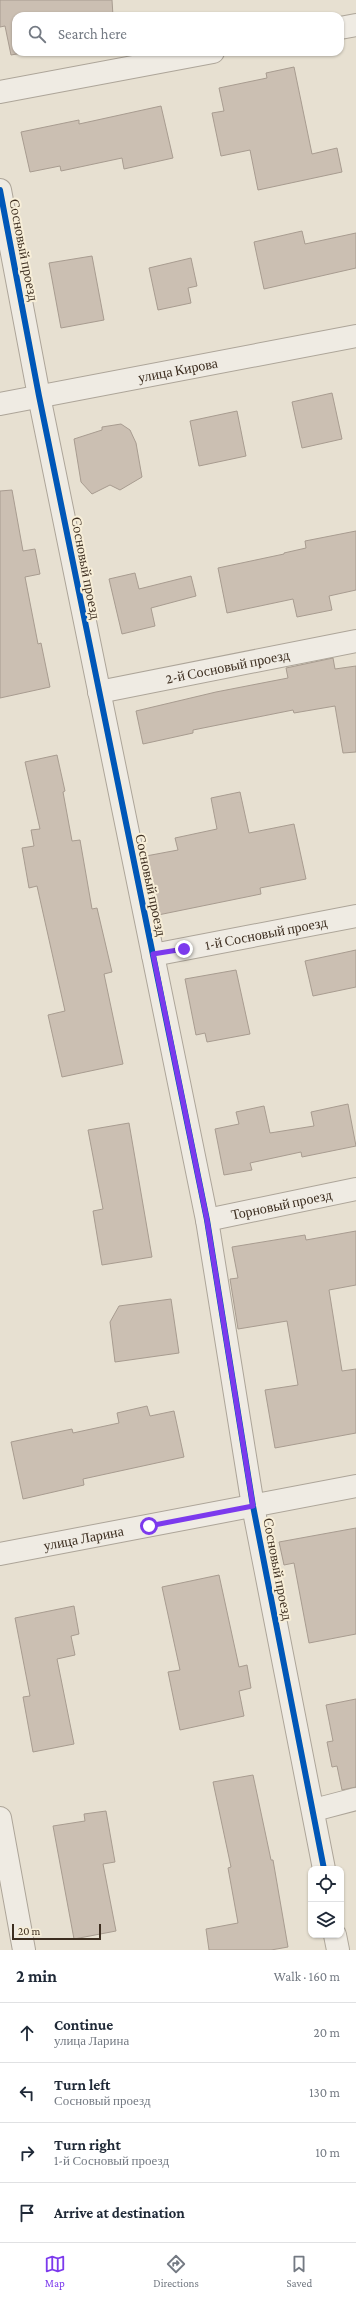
<!DOCTYPE html>
<meta charset="utf-8">
<style>
body{margin:0;font-family:"Crimson Pro",serif;background:#f2f2f3;color:#1f2937}
.controls{position:absolute;right:12px;bottom:12px;display:grid;overflow:hidden;border-radius:8px;box-shadow:0 1px 3px #0004}
.controls button{width:36px;height:36px;display:grid;place-items:center;padding:0;border:0;border-bottom:1px solid #e0e1e3;background:#fff;color:#1f2937;font:20px sans-serif}
.scale{position:absolute;left:12px;bottom:10px;width:89px;box-sizing:border-box;padding-left:4px;border:2px solid #3d2e20;border-top:0;font-size:11px;line-height:14px;white-space:nowrap;color:#3d2e20;-webkit-text-stroke:3px #f7eed8;paint-order:stroke}
.stop{position:absolute;width:12px;height:12px;margin:-9px;border:3px solid #7c3aed;border-radius:50%;background:#fff}
.stop.end{background:#7c3aed;border-color:#fff;box-shadow:0 1px 4px #0008}
.list{margin:0;padding:0;list-style:none}
h2{display:flex;justify-content:space-between;align-items:center;height:52px;margin:0;padding:0 16px;font-size:17px}
h2 small{font-size:13px;font-weight:400;color:#747a83}
.list li{display:grid;grid-template-columns:26px 1fr auto;gap:12px;align-items:center;box-sizing:border-box;height:60px;padding:0 16px;border-top:1px solid #e0e1e3}
.list b{display:block;font-size:15px;white-space:nowrap}
.list p{margin:0;font-size:13px;white-space:nowrap;color:#747a83}
.list em{font-size:13px;font-style:normal;color:#747a83}
.icon{flex:none;width:22px;height:22px;fill:none;stroke:currentColor;stroke-width:2;stroke-linecap:round;stroke-linejoin:round}
.map{position:relative;flex:none;width:356px;height:1950px;overflow:hidden}
.search{position:absolute;background:#fff;box-shadow:0 1px 3px #0004;left:12px;right:12px;top:12px;height:44px;display:flex;align-items:center;gap:10px;box-sizing:border-box;padding:0 14px;border-radius:12px;color:#747a83;font-size:15px}
.sheet{height:292px;background:#fff}
nav{display:flex;justify-content:space-around;align-items:center;box-sizing:border-box;height:56px;border-top:1px solid #e0e1e3;background:#fff;font-size:11px;color:#747a83}
nav a{display:grid;justify-items:center;gap:2px}
nav .on{color:#7c3aed}
.map>svg:first-child{display:block}
</style>
<div class="map">
<svg width="356" height="1950" viewBox="0 0 356 1950">
<rect width="100%" height="100%" fill="#e7e0d1"/>
<g fill="#cbbfb2" stroke="#a89c90">
<path d="M0 0H112L113 16H16V52H28L11 55 5 26 0 27Z"/>
<path d="M294 67 312 154 337 148 342 172 258 190 250 150 221 156 212 113 224 111 219 88 267 78 266 73Z"/>
<path d="M161 106 173 158 124 169 122 158 61 171 60 166 30 172 21 132 79 120V124Z"/>
<path d="M302 231 305 244 356 233V268L264 289 254 242Z"/>
<path d="M92 256 104 320 61 328 49 263Z"/>
<path d="M191 258 197 286 188 288 191 303 158 310 149 268Z"/>
<path d="M332 393 342 439 302 448 292 402Z"/>
<path d="M237 411 246 456 199 466 190 421Z"/>
<path d="M121 424 130 430 136 443 142 477 120 490 110 485 92 494 81 482 74 439 102 430V427Z"/>
<path d="M12 490 23 551 35 549 40 574 25 577 38 644 41 643 50 687 0 698V491Z"/>
<path d="M356 531V590L329 596 332 610 297 617 293 599 227 613 218 568 284 554V553L306 548 305 541Z"/>
<path d="M135 573 139 589 191 576 196 596 151 608 155 626 122 634 109 579Z"/>
<path d="M333 658 335 669 356 666V752L343 753 335 706 294 713 293 710 193 730V733L143 744 136 711 216 692 288 678 286 668Z"/>
<path d="M57 755 65 791 63 792 72 841 80 840 92 909 97 908 112 972 104 974 123 1064 62 1077 48 1015 65 1011 37 886 29 888 22 848 34 846 31 830 40 829 25 762Z"/>
<path d="M240 792 249 833 294 824 306 879 260 888 261 894 158 915 146 856 178 850 175 838 217 829 211 798Z"/>
<path d="M356 950V987L313 996 305 961Z"/>
<path d="M236 970 250 1034 207 1042 205 1033 196 1035 185 979Z"/>
<path d="M348 1104 356 1146 302 1157 301 1152 250 1163 252 1170 224 1175 215 1129 239 1124 236 1112 264 1106 270 1133 314 1126 311 1112Z"/>
<path d="M129 1123 152 1257 102 1265 93 1211 103 1209 88 1130Z"/>
<path d="M356 1231V1285L329 1290 342 1371 356 1369V1433L275 1448 265 1390 298 1385 287 1321 238 1329 230 1279 238 1278 232 1247 305 1235 306 1240Z"/>
<path d="M171 1299 179 1353 115 1362 110 1322 119 1306Z"/>
<path d="M147 1406 150 1416 174 1411 184 1457 83 1479 84 1485 23 1499 11 1442 72 1429 73 1433 119 1423 117 1413Z"/>
<path d="M356 1528V1634L309 1643 294 1563 284 1565 279 1542Z"/>
<path d="M219 1575 239 1667 247 1665 251 1688 239 1691 244 1716 180 1730 168 1672 180 1670 162 1587Z"/>
<path d="M74 1606 79 1634 71 1636 75 1655 57 1659 74 1744 33 1752 23 1697 30 1696 15 1618Z"/>
<path d="M356 1699V1787L342 1790 337 1766 332 1767 327 1742 333 1741 326 1705Z"/>
<path d="M253 1775 271 1860H273L288 1947 271 1950H209L206 1929 238 1923 228 1868 231 1867 213 1782Z"/>
<path d="M106 1811 115 1862 103 1864 116 1931 74 1939 53 1826 85 1821 84 1814Z"/>
</g>
<g fill="none" stroke-linecap="round" stroke-linejoin="round">
<defs>
<g id="minor">
<path d="M340 28 356 25"/>
<path d="M0 92 213 52"/>
<path d="M0 190 39 396 207 1220 253 1506 324 1869"/>
<path id="s1" d="M99 692 356 641"/>
<path id="s2" d="M153 955 356 916"/>
<path id="s3" d="M207 1220 356 1189"/>
<path d="M314 1810 356 1799"/>
<path d="M0 1818 24 1950"/>
<path d="M335 1935 338 1950"/>
</g>
<g id="tertiary">
<path id="s4" d="M0 404 356 336"/>
<path id="s5" d="M0 1554 356 1486"/>
</g>
</defs>
<use href="#minor" stroke="#ada599" stroke-width="24"/>
<use href="#tertiary" stroke="#ada599" stroke-width="24"/>
<use href="#minor" stroke="#efebe3" stroke-width="22"/>
<use href="#tertiary" stroke="#efebe3" stroke-width="22"/>
<defs>
<path id="cycleway" d="M0 190 39 396 207 1220 253 1506 324 1869"/>
</defs>
<use href="#cycleway" stroke="#f7eed8" stroke-width="8"/>
<use href="#cycleway" stroke="#0057b8" stroke-width="6"/>
</g>
<g fill="none" stroke-linecap="round" stroke-linejoin="round">
<path stroke="#7c3aed" stroke-width="5" d="M149 1526 253 1506 207 1220 153 954 184 949"/>
</g>
<g text-anchor="middle" dominant-baseline="central" stroke-width="4" stroke-linejoin="round" paint-order="stroke">
<g font-size="14" fill="#3d2e20" stroke="#f7eed8">
<text transform="translate(24 250) rotate(79)">Сосновый проезд</text>
<text stroke="none"><textPath href="#s4" startOffset="181">улица Кирова</textPath></text>
<text transform="translate(86 568) rotate(79)">Сосновый проезд</text>
<text stroke="none"><textPath href="#s1" startOffset="131">2-й Сосновый проезд</textPath></text>
<text transform="translate(151 885) rotate(78)">Сосновый проезд</text>
<text stroke="none"><textPath href="#s2" startOffset="115">1-й Сосновый проезд</textPath></text>
<text stroke="none"><textPath href="#s3" startOffset="76">Торновый проезд</textPath></text>
<text stroke="none"><textPath href="#s5" startOffset="85">улица Ларина</textPath></text>
<text transform="translate(278 1569) rotate(79)">Сосновый проезд</text>
</g>
</g>
</svg>
<div class="controls">
<button><svg class="icon" aria-label="locate" viewBox="0 0 24 24"><circle cx="12" cy="12" r="6"/><path d="M12 2v4M12 18v4M2 12h4M18 12h4"/></svg></button>
<button><svg class="icon" aria-label="layers" viewBox="0 0 24 24"><path d="M12 4l9 5-9 5-9-5zM3 14l9 5 9-5"/></svg></button>
</div>
<div class="scale">20 m</div>
<div class="stop" style="left:149px;top:1526px"></div>
<div class="stop end" style="left:184px;top:949px"></div>
<div class="search"><svg class="icon" aria-label="search" viewBox="0 0 24 24"><circle cx="10" cy="10" r="6"/><path d="M15 15l6 6"/></svg>Search here</div>
</div>
<section class="sheet">
<h2>2 min<small>Walk · 160 m</small></h2>
<ul class="list">
<li><svg class="icon" aria-label="ahead" viewBox="0 0 24 24"><path d="M12 20V5M6 11l6-6 6 6"/></svg><div><b>Continue</b><p>улица Ларина</p></div><em>20 m</em></li>
<li><svg class="icon" aria-label="left" viewBox="0 0 24 24"><path d="M17 20v-9H6M10 6l-5 5 5 5"/></svg><div><b>Turn left</b><p>Сосновый проезд</p></div><em>130 m</em></li>
<li><svg class="icon" aria-label="right" viewBox="0 0 24 24"><path d="M7 20v-9h11M14 6l5 5-5 5"/></svg><div><b>Turn right</b><p>1-й Сосновый проезд</p></div><em>10 m</em></li>
<li><svg class="icon" aria-label="arrive" viewBox="0 0 24 24"><path d="M6 21V4h12l-3 4 3 4H6"/></svg><div><b>Arrive at destination</b></div></li>
</ul>
</section>
<nav>
<a class="on"><svg class="icon" aria-label="map" viewBox="0 0 24 24"><path d="M3 6l6-2 6 2 6-2v14l-6 2-6-2-6 2zM9 4v14M15 6v14"/></svg>Map</a>
<a><svg class="icon" aria-label="directions" viewBox="0 0 24 24"><path d="M12 3l9 9-9 9-9-9zM9 14v-3h6M13 9l2 2-2 2"/></svg>Directions</a>
<a><svg class="icon" aria-label="saved" viewBox="0 0 24 24"><path d="M7 4h10v16l-5-4-5 4z"/></svg>Saved</a>
</nav>
